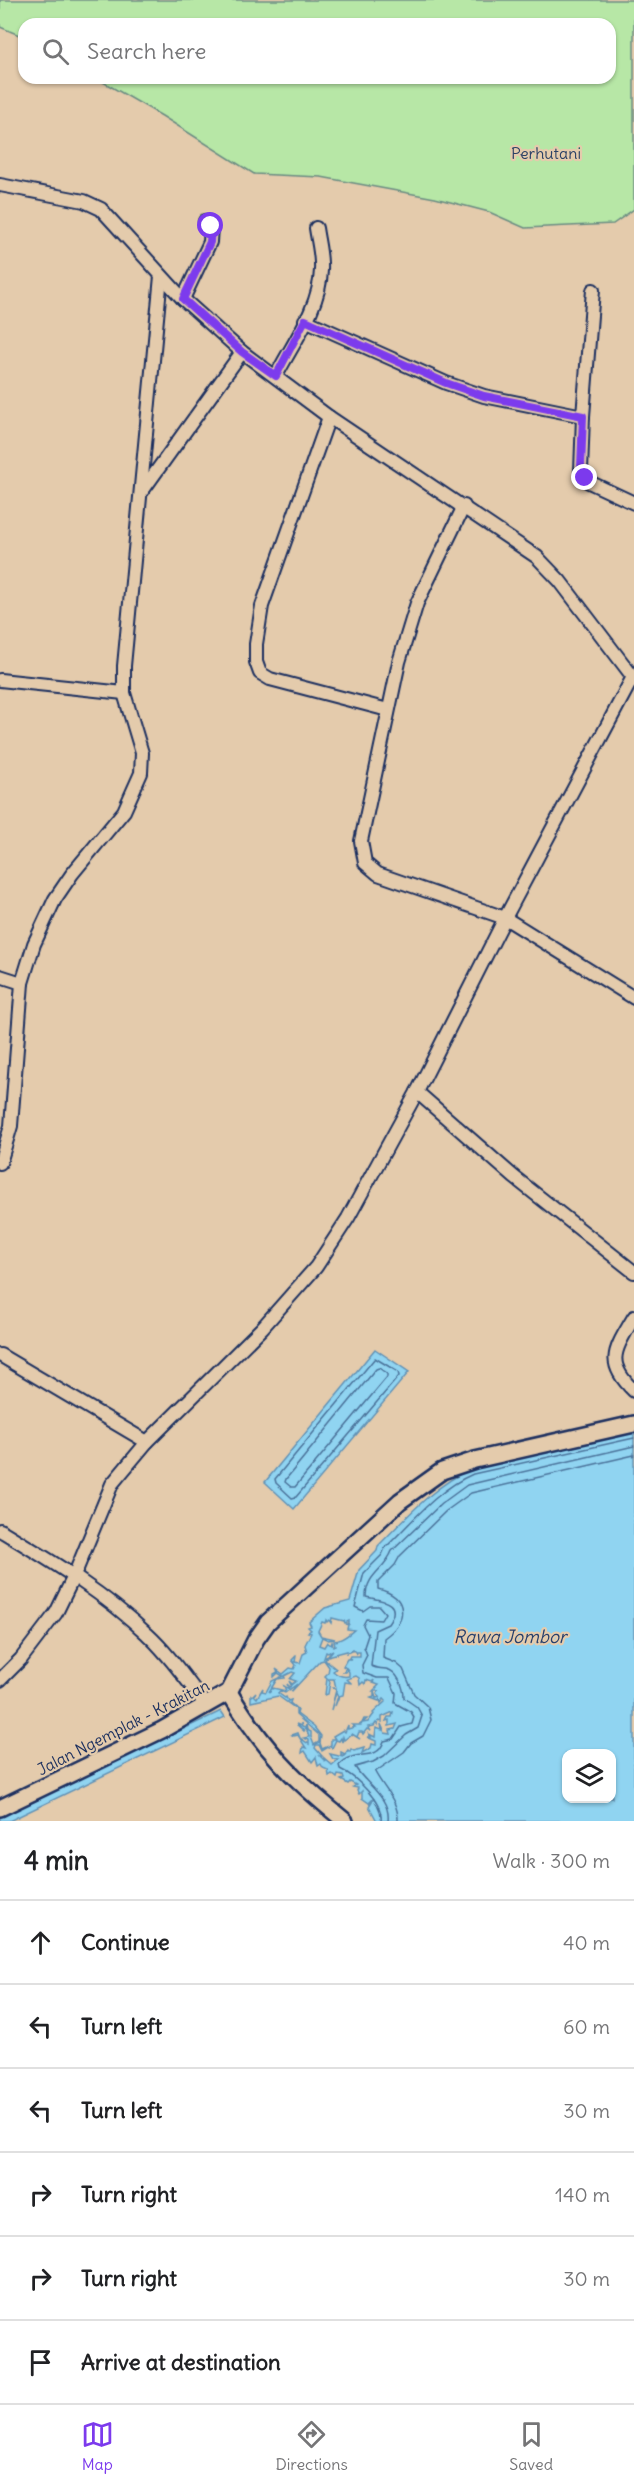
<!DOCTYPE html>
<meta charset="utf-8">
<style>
body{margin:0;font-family:Delius,sans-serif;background:#f6f6f6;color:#202124}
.controls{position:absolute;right:18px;bottom:18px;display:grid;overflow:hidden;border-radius:12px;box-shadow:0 2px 4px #0004}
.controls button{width:54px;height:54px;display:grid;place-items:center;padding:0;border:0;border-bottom:2px solid #e0e0e0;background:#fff;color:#202124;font:30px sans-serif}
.stop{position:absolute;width:18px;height:18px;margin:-14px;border:4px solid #7c3aed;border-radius:50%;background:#fff}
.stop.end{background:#7c3aed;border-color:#fff;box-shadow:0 2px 6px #0008}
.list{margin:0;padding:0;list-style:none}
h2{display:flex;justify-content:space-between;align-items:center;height:78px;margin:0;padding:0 24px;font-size:26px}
h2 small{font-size:20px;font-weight:400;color:#757577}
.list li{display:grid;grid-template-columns:39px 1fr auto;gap:18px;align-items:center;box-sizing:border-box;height:84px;padding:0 24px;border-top:2px solid #e0e0e0}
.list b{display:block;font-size:22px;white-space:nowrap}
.list em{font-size:20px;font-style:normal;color:#757577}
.icon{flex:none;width:33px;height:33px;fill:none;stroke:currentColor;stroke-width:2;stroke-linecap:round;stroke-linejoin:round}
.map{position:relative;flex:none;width:634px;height:1821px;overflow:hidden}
.search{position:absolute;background:#fff;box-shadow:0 2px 4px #0004;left:18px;right:18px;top:18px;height:66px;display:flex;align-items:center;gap:15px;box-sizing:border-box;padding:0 21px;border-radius:18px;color:#757577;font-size:22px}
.sheet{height:582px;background:#fff}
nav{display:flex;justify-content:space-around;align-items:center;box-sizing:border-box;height:84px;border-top:2px solid #e0e0e0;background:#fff;font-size:16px;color:#757577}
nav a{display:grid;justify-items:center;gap:3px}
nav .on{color:#7c3aed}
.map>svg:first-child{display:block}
</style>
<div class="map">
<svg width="634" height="1821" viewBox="0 0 634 1821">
<rect width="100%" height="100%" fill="#e4cbac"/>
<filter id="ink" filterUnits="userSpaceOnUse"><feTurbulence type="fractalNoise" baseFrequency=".0167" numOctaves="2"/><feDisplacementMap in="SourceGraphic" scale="12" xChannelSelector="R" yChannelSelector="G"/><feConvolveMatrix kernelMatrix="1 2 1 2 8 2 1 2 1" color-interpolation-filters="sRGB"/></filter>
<g filter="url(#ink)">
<path fill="#b7e7a6" stroke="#698b82" stroke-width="1.5" d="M0 0H634V209L613 224 525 228 489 212 435 198 321 177 254 174 162 116 96 78H610V24H24V37L0 27Z"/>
<g fill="#90d4f1" stroke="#6192b6" stroke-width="1.5" fill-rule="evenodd">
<path d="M375 1349 409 1372 294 1509 265 1482Z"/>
<path d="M634 1432V1821H377L369 1806 374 1798 369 1803 362 1798V1791L359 1794 357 1791 358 1788 353 1787 356 1785 350 1782 348 1784 341 1780 344 1779 343 1776 338 1775 337 1778 332 1774 329 1776 328 1770 323 1768 321 1764 318 1766 316 1757 312 1762 305 1751 302 1753 303 1747 306 1748 298 1735 294 1736 292 1735 298 1733 300 1738 309 1744V1740L304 1738 309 1737 306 1728 304 1731 296 1724 301 1726V1723L302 1727 305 1728 306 1725 307 1730 311 1732V1737L314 1745 319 1742V1735L296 1715V1709L278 1696 251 1702V1695L252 1696 256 1692 254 1695 257 1698 263 1688 262 1691 266 1692 272 1681 283 1676 278 1673 274 1677V1674L278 1672 276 1669 283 1674 290 1668 294 1669 296 1665 292 1660 296 1656 295 1662 300 1663 303 1654 307 1652 305 1645 311 1633 308 1632 311 1630 308 1627 311 1626 309 1622 325 1608 350 1601 359 1570 377 1551 378 1546C406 1518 434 1485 471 1469ZM332 1618 344 1621 345 1623 349 1621V1624H346L348 1625 347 1629 354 1630C349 1634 342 1641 334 1641L335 1645 333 1646 332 1642 331 1645 327 1642 324 1647 319 1645 322 1637 328 1640 335 1639 321 1636 318 1631 322 1622 325 1623 326 1620 327 1622 329 1620 331 1623ZM333 1650 328 1656 347 1651V1653L353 1650 357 1654 356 1652H360V1656H350L349 1658 351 1659H347L343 1666 346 1668 343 1672H346L347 1669 349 1672V1676C344 1677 339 1677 333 1671L336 1669 325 1660 328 1656 324 1658 326 1652 328 1653ZM324 1660 329 1667 328 1673 325 1676 327 1678 325 1695 328 1694 330 1682 328 1679H334L336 1688H333L336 1690 331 1710 336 1692 338 1696 335 1706 339 1696 343 1695 345 1682 351 1683 347 1679 356 1676 359 1678 360 1685 363 1682 365 1684 366 1680 372 1682 374 1680 373 1683 379 1685 373 1691H379L377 1694 380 1697 376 1698 374 1692V1697L371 1698 379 1701 380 1699 381 1703 384 1699 386 1701 373 1713 374 1714 368 1722 362 1723 367 1719H364L361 1725H352L355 1727 348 1729V1725L345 1732 343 1730 333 1736 335 1739H331V1745L322 1749 320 1743 321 1736 314 1727 297 1714 298 1710 290 1703 291 1700 288 1701 286 1697 285 1698 278 1693 280 1691 285 1693 297 1684 291 1692 320 1661ZM292 1672 295 1673 290 1679 296 1681 292 1684 289 1681 291 1685 290 1687 287 1684 289 1689 284 1686 286 1691 273 1688 269 1692 277 1679 285 1678 284 1676ZM393 1712 392 1717H388L386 1721 389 1720V1726L397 1724 395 1729 390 1730 391 1734 385 1733 381 1724 382 1730 376 1728 375 1737 369 1734 371 1737H367L376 1741V1745L372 1744 371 1748 362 1753 364 1748 354 1751 351 1749 350 1752 348 1750 345 1754 341 1752V1755H345L343 1757 330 1754 333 1759 338 1760 332 1765 324 1758 325 1761 320 1756H322L315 1748 316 1745H319L322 1751 330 1746 332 1748 336 1740 339 1741 341 1738 342 1742 343 1737 344 1740 352 1734 360 1739 357 1737 359 1732H362L363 1734 367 1729 371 1731 368 1727 374 1726 376 1723 378 1725 379 1721 382 1722V1717ZM566 1754H612V1798H566Z"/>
<path d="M221 1711 225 1717 9 1821H0V1817Z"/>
</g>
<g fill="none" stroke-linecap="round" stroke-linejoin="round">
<g stroke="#4a7199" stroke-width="1.5">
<path d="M375 1358 398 1372 399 1376 296 1497 292 1498 276 1483 275 1479Z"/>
<path d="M379 1368 387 1374V1377L295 1487H291L285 1482 286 1479 376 1369Z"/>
<path d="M381 1821C384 1802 355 1776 340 1769L339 1765C342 1763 344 1760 347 1759 360 1751 378 1761 384 1741L393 1739 401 1727 412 1724 414 1717 411 1712 395 1703 396 1693 389 1678H377L363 1673 362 1665 367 1655 364 1647 368 1635 363 1625 366 1619 381 1620 385 1613 379 1606H370L363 1611 355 1607 364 1573 382 1555 385 1548C412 1522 438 1489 473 1474L634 1438"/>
<path d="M388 1821C391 1797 365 1784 355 1767L373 1762 384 1756 406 1735 418 1728 422 1716 417 1707 404 1698C404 1688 398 1671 386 1669 379 1668 377 1669 371 1666L375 1630 388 1624C404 1601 380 1600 366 1597 366 1574 385 1570 392 1551L441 1504 467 1485 634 1446"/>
<path d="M398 1821C399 1801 383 1788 375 1772L404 1752 411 1743 423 1736 431 1720 428 1707 414 1694 403 1669 396 1663 383 1658 384 1638C407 1622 410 1597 378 1589V1582L395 1565 400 1556 446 1511 471 1493 634 1455"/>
</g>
<defs>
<g id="minor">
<path d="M0 185 84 201 101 209 183 299 242 352 329 417 537 557 560 581 633 677"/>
<path d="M593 290 583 416 581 471 589 482 634 503"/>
<path d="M183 299 210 242 211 226 205 221"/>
<path d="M305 320 446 383 484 396 583 416"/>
<path d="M276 376C293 343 320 307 321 270 322 256 318 242 316 228"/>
<path d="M329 417 262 606 256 644V662L260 673 270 679 388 710"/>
<path d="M143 490 242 352"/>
<path d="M464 506 417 603 399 662 361 841 365 863 378 874 505 918 634 998"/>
<path d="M0 680 124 693"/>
<path d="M0 976 22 983"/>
<path d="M417 1092 514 1177 634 1272"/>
<path d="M0 1163 11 1126 22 983 34 944 55 899 72 874 124 811 141 773 142 753 124 693V666L161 276"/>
<path d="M634 1317C615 1350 604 1362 634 1391"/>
<path d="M0 1355 147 1442"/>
<path d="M0 1530C51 1561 103 1592 147 1634 170 1655 187 1681 206 1705"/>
<path d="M0 1680 21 1659 56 1613 74 1576 112 1484 147 1442 262 1328 316 1267 348 1218 417 1092 505 918 634 675"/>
</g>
<g id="tertiary">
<path d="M229 1692 256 1639 268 1622 400 1501 442 1471 475 1460 634 1424"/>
<path d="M229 1692C263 1749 294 1780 345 1821"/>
<path d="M0 1808 162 1730 229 1692"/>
</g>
</defs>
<use href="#minor" stroke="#1b2f5e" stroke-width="16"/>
<use href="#tertiary" stroke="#1b2f5e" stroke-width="20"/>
<use href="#minor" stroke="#e4cbac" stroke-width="12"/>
<use href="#tertiary" stroke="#e4cbac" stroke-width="15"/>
</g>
</g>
<g fill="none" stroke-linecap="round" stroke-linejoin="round" filter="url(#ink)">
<path stroke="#7c3aed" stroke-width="8" d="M211 226 210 242 183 299 242 352 276 376 305 320 446 383 484 396 583 416 581 467 585 478"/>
</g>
<g text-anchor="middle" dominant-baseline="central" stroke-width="4.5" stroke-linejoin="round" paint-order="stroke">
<g font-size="16" fill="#2b4165" stroke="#e4cbac">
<text x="546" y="153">Perhutani</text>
</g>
<g font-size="16" fill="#1b2f5e" stroke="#e4cbac">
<text transform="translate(123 1727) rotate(-27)">Jalan Ngemplak - Krakitan</text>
</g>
<g font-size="18" font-style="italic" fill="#27406d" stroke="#e4cbac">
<text x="510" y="1636">Rawa Jombor</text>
</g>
</g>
</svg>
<div class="controls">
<button><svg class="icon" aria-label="layers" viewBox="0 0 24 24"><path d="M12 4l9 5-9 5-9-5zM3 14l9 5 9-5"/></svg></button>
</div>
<div class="stop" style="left:211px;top:226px"></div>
<div class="stop end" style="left:585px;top:478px"></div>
<div class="search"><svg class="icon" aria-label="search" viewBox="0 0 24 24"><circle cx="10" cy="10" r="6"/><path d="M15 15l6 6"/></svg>Search here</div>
</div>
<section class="sheet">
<h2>4 min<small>Walk · 300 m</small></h2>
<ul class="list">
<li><svg class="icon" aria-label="ahead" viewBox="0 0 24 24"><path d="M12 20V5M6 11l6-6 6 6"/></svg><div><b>Continue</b></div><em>40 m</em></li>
<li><svg class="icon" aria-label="left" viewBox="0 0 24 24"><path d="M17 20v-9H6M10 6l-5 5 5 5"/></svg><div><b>Turn left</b></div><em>60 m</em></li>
<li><svg class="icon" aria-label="left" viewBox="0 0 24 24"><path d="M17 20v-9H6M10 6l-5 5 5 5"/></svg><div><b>Turn left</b></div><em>30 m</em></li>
<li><svg class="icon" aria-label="right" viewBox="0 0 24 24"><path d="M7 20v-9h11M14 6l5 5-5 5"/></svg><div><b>Turn right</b></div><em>140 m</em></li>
<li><svg class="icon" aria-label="right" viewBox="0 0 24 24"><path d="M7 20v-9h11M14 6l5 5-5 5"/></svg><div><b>Turn right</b></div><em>30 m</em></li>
<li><svg class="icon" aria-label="arrive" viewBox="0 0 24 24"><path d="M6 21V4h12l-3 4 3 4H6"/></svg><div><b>Arrive at destination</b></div></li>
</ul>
</section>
<nav>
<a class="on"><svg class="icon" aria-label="map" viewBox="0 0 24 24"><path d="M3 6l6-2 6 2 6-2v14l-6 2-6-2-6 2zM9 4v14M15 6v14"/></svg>Map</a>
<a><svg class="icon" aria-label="directions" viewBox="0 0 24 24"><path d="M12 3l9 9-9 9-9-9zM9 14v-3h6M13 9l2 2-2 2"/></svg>Directions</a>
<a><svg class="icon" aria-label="saved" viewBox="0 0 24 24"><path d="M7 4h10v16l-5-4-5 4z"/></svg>Saved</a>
</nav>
